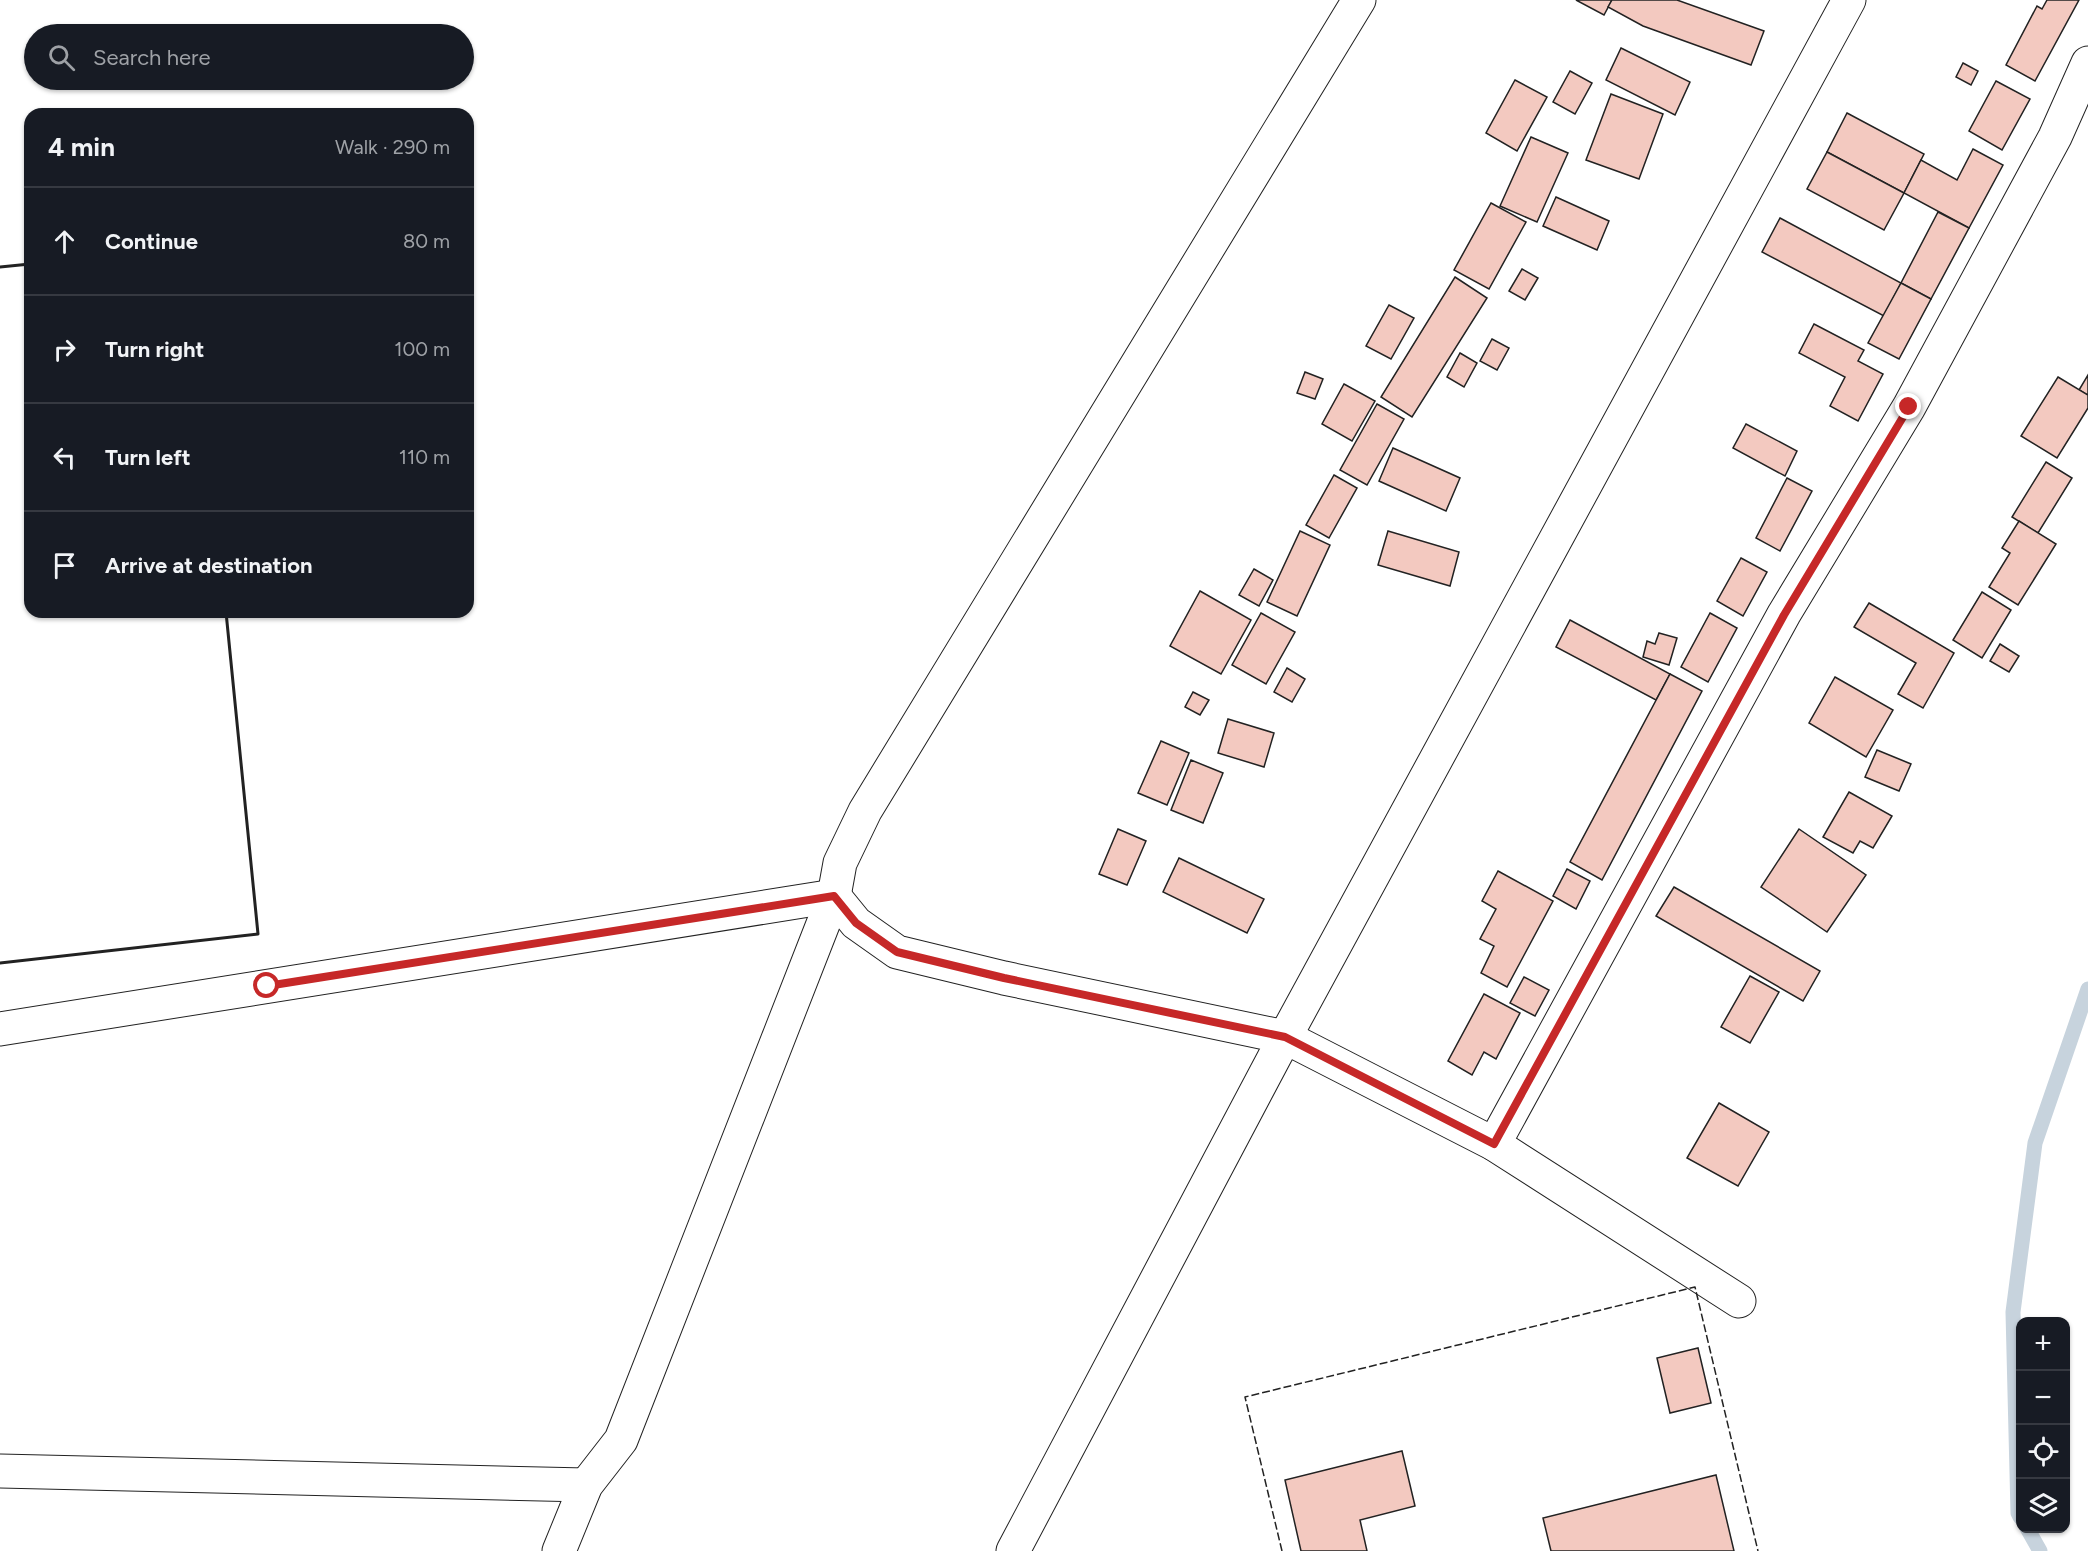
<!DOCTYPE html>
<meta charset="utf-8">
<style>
body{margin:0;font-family:Figtree,sans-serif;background:#242831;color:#f1f3f6}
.controls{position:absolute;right:18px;bottom:18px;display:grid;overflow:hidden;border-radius:12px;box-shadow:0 2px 4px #0004}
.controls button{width:54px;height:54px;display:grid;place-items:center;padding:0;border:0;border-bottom:2px solid #363941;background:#171b24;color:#f1f3f6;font:30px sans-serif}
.stop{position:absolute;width:18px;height:18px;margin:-14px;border:4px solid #c62828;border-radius:50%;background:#fff}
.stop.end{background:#c62828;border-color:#fff;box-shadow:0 2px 6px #0008}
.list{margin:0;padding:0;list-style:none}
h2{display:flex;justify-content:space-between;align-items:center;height:78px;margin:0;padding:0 24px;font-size:26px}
h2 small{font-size:20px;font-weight:400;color:#9ea1a6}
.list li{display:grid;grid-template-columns:39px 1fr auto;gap:18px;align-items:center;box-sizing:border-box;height:108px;padding:0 24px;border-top:2px solid #363941}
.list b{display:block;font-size:22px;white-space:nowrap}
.list em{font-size:20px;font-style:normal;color:#9ea1a6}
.icon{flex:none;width:33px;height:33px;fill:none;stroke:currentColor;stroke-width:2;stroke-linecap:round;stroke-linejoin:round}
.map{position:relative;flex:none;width:2088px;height:1551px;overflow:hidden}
.search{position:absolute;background:#171b24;box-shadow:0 2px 4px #0004;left:24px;top:24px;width:450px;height:66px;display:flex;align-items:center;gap:15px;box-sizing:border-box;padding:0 21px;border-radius:33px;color:#9ea1a6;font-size:22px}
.panel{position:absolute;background:#171b24;box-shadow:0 2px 4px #0004;left:24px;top:108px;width:450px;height:510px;border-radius:18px}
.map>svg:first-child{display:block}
</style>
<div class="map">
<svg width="2088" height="1551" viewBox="0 0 2088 1551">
<rect width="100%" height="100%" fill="#fff"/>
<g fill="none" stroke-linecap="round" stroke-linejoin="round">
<g stroke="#c7d3dd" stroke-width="15">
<path d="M2020 1517 2018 1513 2013 1312 2035 1143 2088 989"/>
<path d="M2027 1528 2040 1551"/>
</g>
</g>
<g fill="#f3c9c0" stroke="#222" stroke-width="1.5">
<path d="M1576 0H1612L1604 15Z"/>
<path d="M1612 0H1677L1764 31 1751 65 1643 26 1608 7Z"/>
<path d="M2047 0H2079L2035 81 2006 65 2037 6 2042 9Z"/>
<path d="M1621 48 1690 82 1675 115 1606 80Z"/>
<path d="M1963 63 1978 71 1971 85 1956 77Z"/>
<path d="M1570 71 1592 83 1575 114 1553 102Z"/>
<path d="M1515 80 1547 97 1517 151 1486 133Z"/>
<path d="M1996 81 2030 99 2002 150 1969 131Z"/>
<path d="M1611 94 1663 114 1639 179 1586 160Z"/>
<path d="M1847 113 1924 154 1904 193 1827 152Z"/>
<path d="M1531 137 1568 153 1537 222 1500 206Z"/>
<path d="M1973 149 2003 165 1969 228 1904 193 1921 160 1957 180Z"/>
<path d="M1827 152 1904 193 1884 230 1807 189Z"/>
<path d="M1556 197 1609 221 1597 250 1543 226Z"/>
<path d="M1491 203 1526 222 1489 289 1454 270Z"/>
<path d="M1938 212 1969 228 1931 299 1901 283Z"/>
<path d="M1780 218 1901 283 1884 316 1762 252Z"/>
<path d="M1522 269 1538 278 1525 300 1509 291Z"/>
<path d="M1455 277 1487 298 1412 417 1381 397Z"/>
<path d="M1901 283 1931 299 1899 359 1868 343Z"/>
<path d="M1389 305 1414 318 1391 359 1366 346Z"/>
<path d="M1814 324 1864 350 1858 361 1883 374 1858 421 1830 406 1845 377 1799 353Z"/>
<path d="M1492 339 1509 348 1497 370 1480 361Z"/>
<path d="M1460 353 1477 363 1464 387 1447 377Z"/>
<path d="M1305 372 1323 379 1315 399 1297 393Z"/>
<path d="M2088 375V395L2079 390Z"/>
<path d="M2058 377 2088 395V408L2057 458 2021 436Z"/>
<path d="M1344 384 1375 401 1352 441 1322 424Z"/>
<path d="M1377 404 1404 419 1367 485 1340 470Z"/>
<path d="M1746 424 1797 451 1785 476 1733 448Z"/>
<path d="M1393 448 1460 478 1446 511 1379 481Z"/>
<path d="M2046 462 2072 478 2038 533 2012 517Z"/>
<path d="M1334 475 1357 488 1329 538 1306 525Z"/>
<path d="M1787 478 1812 491 1780 551 1756 538Z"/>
<path d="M2019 521 2056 544 2018 605 1989 587 2010 553 2002 548Z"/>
<path d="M1300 531 1330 545 1297 616 1267 602Z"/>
<path d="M1388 531 1459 552 1450 586 1378 565Z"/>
<path d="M1741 558 1767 572 1743 616 1717 601Z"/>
<path d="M1254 569 1273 580 1259 606 1239 595Z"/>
<path d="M1200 591 1251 620 1221 674 1170 646Z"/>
<path d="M1982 592 2011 610 1982 658 1953 640Z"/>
<path d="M1869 603 1954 653 1923 708 1898 694 1916 663 1854 627Z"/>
<path d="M1261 613 1295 632 1266 684 1232 665Z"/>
<path d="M1710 613 1737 628 1708 682 1681 667Z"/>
<path d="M1570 620 1670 674 1656 700 1556 647Z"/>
<path d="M1659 633 1677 638 1669 665 1643 657 1647 641 1655 644Z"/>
<path d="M2000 644 2019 656 2009 672 1990 661Z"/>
<path d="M1287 668 1305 679 1292 702 1274 692Z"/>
<path d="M1670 674 1702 691 1602 880 1570 862Z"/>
<path d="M1835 677 1893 710 1866 757 1809 723Z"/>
<path d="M1193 692 1209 700 1200 715 1185 707Z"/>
<path d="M1228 719 1274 733 1264 767 1218 753Z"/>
<path d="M1161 741 1189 753 1167 805 1138 793Z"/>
<path d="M1877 750 1911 764 1899 791 1865 777Z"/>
<path d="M1191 760 1223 773 1203 823 1171 810Z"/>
<path d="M1849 792 1892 816 1873 848 1860 841 1853 853 1823 837Z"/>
<path d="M1118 829 1146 841 1127 885 1099 874Z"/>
<path d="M1799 829 1866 875 1827 932 1761 887Z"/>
<path d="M1179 858 1264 899 1247 933 1163 892Z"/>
<path d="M1567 869 1590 881 1576 909 1553 896Z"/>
<path d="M1498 871 1553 901 1507 987 1481 973 1494 946 1480 939 1496 909 1482 901Z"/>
<path d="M1674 887 1820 971 1803 1001 1656 916Z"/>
<path d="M1750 976 1779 992 1750 1043 1721 1027Z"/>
<path d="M1524 977 1549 990 1535 1016 1510 1003Z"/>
<path d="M1484 994 1520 1013 1496 1059 1484 1052 1472 1075 1448 1061Z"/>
<path d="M1719 1103 1769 1132 1738 1186 1687 1158Z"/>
<path d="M1698 1348 1711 1403 1670 1413 1657 1358Z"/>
<path d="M1402 1451 1415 1506 1360 1520 1367 1551H1301L1285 1480Z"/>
<path d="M1716 1475 1734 1551H1551L1543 1518Z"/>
</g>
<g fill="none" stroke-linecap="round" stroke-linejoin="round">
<defs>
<g id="minor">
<path d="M834 896 856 923 897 952 1004 978 1285 1037 1494 1144 1739 1301"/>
<path d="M0 1029 834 896"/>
<path d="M1494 1144 1784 614 1909 407 2055 137 2088 63"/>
<path d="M0 1471 586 1485"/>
<path d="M559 1551 586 1485 621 1440 834 896 840 863 865 811 1359 0"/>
<path d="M1013 1551 1285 1037 1849 0"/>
</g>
</defs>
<use href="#minor" stroke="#222" stroke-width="35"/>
<use href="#minor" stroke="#fff" stroke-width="33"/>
<path stroke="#222" stroke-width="1.5" stroke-dasharray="8 3" stroke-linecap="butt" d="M1282 1551 1245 1397 1695 1287 1758 1551"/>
<g stroke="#222" stroke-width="3">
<path d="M0 267 30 264"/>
<path d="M0 963 258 934 226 612"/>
</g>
</g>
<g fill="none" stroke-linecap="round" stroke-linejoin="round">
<path stroke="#c62828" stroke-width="8" d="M267 986 834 896 856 923 897 952 1004 978 1285 1037 1494 1144 1784 615 1909 407"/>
</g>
</svg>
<div class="controls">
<button>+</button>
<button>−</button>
<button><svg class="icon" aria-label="locate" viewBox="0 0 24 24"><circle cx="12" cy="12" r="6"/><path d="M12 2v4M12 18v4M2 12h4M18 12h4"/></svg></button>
<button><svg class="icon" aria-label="layers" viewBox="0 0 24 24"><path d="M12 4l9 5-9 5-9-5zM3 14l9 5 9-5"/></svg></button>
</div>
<div class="stop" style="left:267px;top:986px"></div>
<div class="stop end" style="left:1909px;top:407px"></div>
<div class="search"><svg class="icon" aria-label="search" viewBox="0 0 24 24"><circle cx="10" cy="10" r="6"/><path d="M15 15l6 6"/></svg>Search here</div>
<section class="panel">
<h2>4 min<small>Walk · 290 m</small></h2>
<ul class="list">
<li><svg class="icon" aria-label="ahead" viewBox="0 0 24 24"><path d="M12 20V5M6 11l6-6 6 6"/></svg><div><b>Continue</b></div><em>80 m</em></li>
<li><svg class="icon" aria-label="right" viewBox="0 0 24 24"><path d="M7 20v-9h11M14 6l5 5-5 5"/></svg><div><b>Turn right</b></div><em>100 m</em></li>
<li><svg class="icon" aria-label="left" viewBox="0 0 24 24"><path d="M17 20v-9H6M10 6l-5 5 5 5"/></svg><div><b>Turn left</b></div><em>110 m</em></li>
<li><svg class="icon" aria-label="arrive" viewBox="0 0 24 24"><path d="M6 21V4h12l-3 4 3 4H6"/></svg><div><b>Arrive at destination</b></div></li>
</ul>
</section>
</div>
